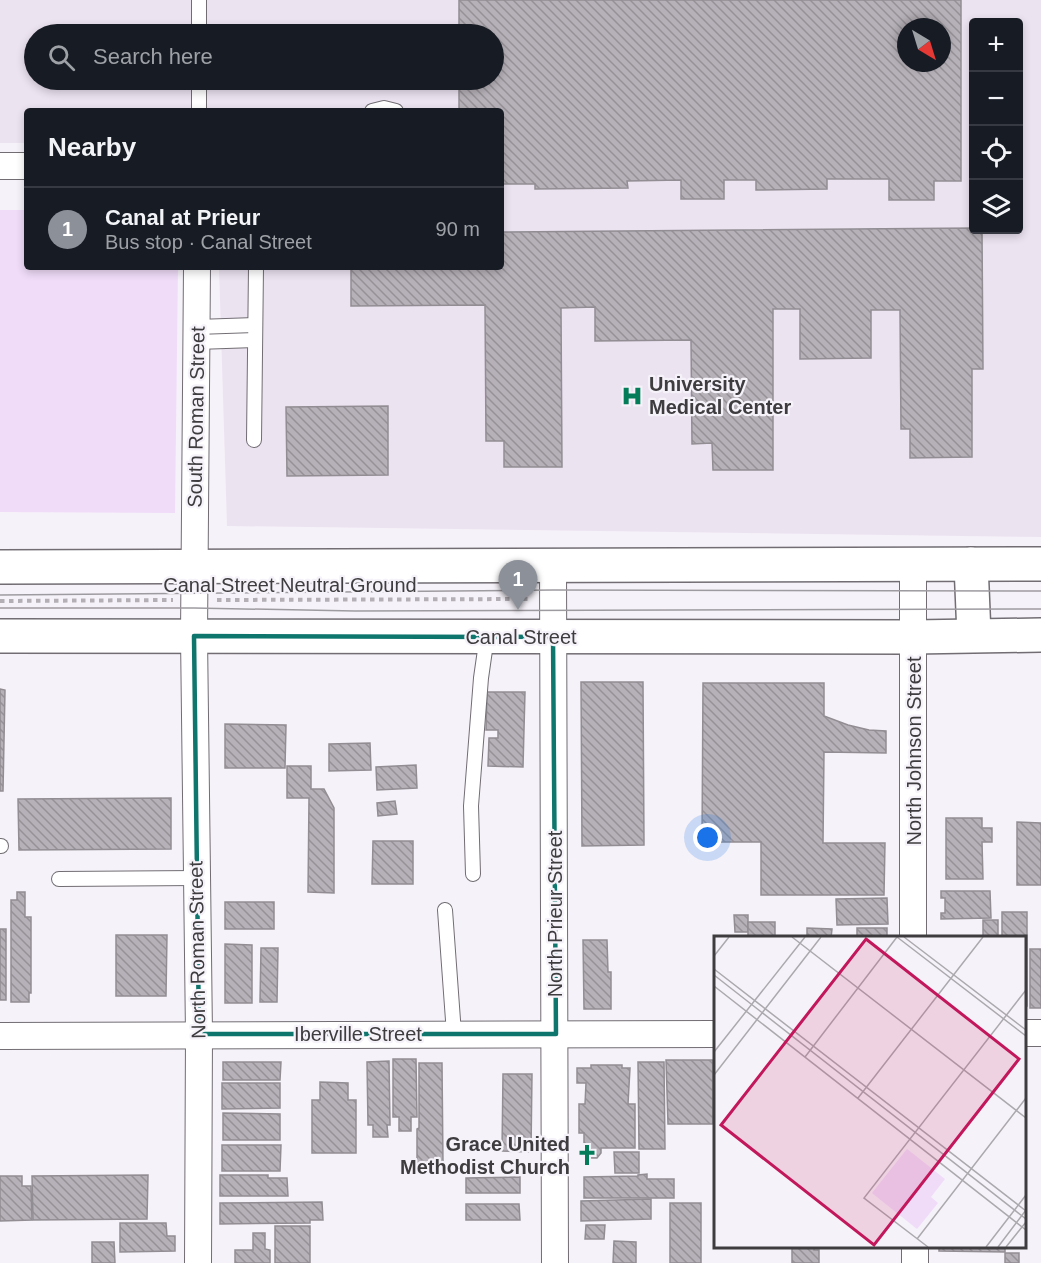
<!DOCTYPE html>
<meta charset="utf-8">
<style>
body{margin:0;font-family:Helvetica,sans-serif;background:#242831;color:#f1f3f6}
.controls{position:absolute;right:18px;top:18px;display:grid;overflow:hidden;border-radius:6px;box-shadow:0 3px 9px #0003}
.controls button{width:54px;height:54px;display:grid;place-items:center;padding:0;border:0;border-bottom:2px solid #363941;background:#171b24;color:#f1f3f6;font:30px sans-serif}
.compass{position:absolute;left:897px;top:18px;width:54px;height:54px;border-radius:50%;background:#171b24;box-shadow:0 3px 9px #0003;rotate:142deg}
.you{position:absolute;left:708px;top:838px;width:21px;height:21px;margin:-15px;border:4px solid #fff;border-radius:50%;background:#1a73e8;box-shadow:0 0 0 9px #1a73e833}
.badge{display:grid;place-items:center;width:39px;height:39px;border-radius:50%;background:#8c9099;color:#fff;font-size:20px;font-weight:700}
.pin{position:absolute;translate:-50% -50px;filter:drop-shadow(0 2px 3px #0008)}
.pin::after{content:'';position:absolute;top:32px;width:21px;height:18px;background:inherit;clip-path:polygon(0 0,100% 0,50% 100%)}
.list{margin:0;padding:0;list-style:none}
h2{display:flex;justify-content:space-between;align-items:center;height:78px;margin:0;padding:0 24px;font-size:26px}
h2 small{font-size:20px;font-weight:400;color:#9ea1a6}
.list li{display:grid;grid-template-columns:39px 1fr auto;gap:18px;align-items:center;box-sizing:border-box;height:84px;padding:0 24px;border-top:2px solid #363941}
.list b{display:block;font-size:22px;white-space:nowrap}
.list p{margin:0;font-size:20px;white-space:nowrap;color:#9ea1a6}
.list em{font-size:20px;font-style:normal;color:#9ea1a6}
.icon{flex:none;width:33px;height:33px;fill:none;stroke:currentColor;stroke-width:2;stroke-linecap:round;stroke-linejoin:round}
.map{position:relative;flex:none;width:1041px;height:1263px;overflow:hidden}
.search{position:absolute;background:#171b24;box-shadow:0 3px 9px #0003;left:24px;top:24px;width:480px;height:66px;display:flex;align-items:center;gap:15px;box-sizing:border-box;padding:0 21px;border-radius:33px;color:#9ea1a6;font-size:22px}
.panel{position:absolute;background:#171b24;box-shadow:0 3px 9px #0003;left:24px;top:108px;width:480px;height:162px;border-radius:6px}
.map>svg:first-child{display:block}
</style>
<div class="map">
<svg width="1041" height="1263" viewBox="0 0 1041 1263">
<defs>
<pattern id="building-back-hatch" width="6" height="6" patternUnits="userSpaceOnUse" patternTransform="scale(1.5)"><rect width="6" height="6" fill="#b6b1b8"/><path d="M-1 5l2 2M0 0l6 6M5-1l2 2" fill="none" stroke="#959197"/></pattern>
</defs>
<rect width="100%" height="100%" fill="#f6f2f9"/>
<path fill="#ece3f1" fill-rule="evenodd" d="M0 0H1041V537L227 526 219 267H501V111H27V143H0ZM974 22H1018V230H974ZM906 27H942V63H906ZM34 34H494V80H34Z"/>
<path fill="#f0dcf9" d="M0 210H27V267H178L175 513 0 512Z"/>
<g fill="url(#building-back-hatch)" stroke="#918d93" stroke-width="1.5" fill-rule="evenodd">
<path d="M459 0H961V181H934V200H889V179H827V189L756 190V180H724V199H681V180L627 181 628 188 535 189V184H501V111H459V80H494V34H459ZM906 27H942V63H906Z"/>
<path d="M974 228V230H982L983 369H972V457L910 458V429H901L900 310H871V358L800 359V309H773V470H713L712 443 692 444 691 340 595 341V307L561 308 562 467H504V441H486L485 305 351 306V267H501V232Z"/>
<path d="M388 406V475L287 476 286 407Z"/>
<path d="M581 682H643L644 845 582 846Z"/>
<path d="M703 683H824V716L848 725 869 730 886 731V753L824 752 823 843H885L884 895H761V842H702Z"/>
<path d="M0 689 5 690 3 791H0Z"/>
<path d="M487 692H525L523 767 488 766 489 738H498V730H486Z"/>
<path d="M225 724 286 725 285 768H225Z"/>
<path d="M370 743 371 770 329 771V744Z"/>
<path d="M416 765 417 788 377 790 376 767Z"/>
<path d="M287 766H311V789H324L334 808V893L308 892 309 798H287Z"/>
<path d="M171 798V849L19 850 18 799Z"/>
<path d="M395 801 397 814 378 816 377 803Z"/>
<path d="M946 818H982V828H992V842H982L983 879H946Z"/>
<path d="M1017 822 1041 823V885H1017Z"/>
<path d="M373 841H413V884H372Z"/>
<path d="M941 891H990L991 918 941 919V913H945V898H941Z"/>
<path d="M17 892H25V917H31V993H29V1002H11V900H17Z"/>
<path d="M887 898 888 924 837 925 836 899Z"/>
<rect x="225" y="902" width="49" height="27"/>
<path d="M1002 912H1027V1006H1024V938H1002Z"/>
<path d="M734 915H748V932H735Z"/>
<rect x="983" y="920" width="15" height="18"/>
<rect x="748" y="922" width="27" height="16"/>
<path d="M807 928 832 929 831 938H807Z"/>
<rect x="857" y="928" width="30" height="9"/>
<rect x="0" y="929" width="6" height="71"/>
<path d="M116 935H167L166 996H116Z"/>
<path d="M583 940H607L608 972H611V1009H584Z"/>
<path d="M225 944 252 945V1003H225Z"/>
<path d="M261 948H278L277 1002H260Z"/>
<rect x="1030" y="949" width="11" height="59"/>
<path d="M393 1059H416L417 1117H411V1131H399V1117H393Z"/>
<path d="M666 1060H713V1124H668Z"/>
<path d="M389 1061 390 1125H387L388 1137H373V1125H368L367 1062Z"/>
<path d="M223 1062H281L280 1080H223Z"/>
<path d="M638 1062H664L665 1149H639Z"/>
<path d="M419 1063H442L443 1163H417V1129L419 1128Z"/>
<path d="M591 1065H622V1068H630L628 1104H635V1148H601V1153L597 1158H589L584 1154V1133H579V1104H585L586 1083H577V1068H591Z"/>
<path d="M503 1074H532L531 1152 502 1151Z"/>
<path d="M320 1082 348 1083V1100H356V1153H312V1100H320Z"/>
<path d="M222 1083H280V1108L222 1109Z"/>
<path d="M223 1113 280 1114V1140H223Z"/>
<path d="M222 1145H281L280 1171H222Z"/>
<path d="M614 1152H639V1173H615Z"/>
<path d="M647 1174V1179H674V1198H584V1177L638 1176V1175Z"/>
<path d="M148 1175 147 1219 33 1220 32 1176Z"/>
<path d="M220 1175H268V1178H287L288 1196H220Z"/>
<path d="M0 1176H22V1186H31L32 1220 0 1221Z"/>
<path d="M520 1177V1193H466V1178Z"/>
<path d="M651 1199V1219L581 1221V1201Z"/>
<path d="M322 1202 323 1220H310V1223L220 1224V1203Z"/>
<rect x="670" y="1203" width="31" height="60"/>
<path d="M466 1204H519L520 1220H466Z"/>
<path d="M120 1223H166L167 1236H175V1251L120 1252Z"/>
<path d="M586 1225H605L604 1239H585Z"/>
<rect x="275" y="1226" width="35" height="37"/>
<path d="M253 1233H265V1249L270 1250V1263H235V1250H253Z"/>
<path d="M614 1241 636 1242V1263H613Z"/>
<path d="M92 1242H114L115 1263H92Z"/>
<path d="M792 1246H814V1250H819V1263H792Z"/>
<path d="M939 1246H1005V1252L939 1251Z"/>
<rect x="1005" y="1253" width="14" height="10"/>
</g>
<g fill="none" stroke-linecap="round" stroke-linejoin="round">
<defs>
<g id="lane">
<path d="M199 34V0"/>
<path d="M199 111V80"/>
<path d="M372 111 384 108 396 111"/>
<path d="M197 327 255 325"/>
<path d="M197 342 255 340"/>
<path d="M254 440 256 267"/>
<path d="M0 846H1"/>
<path d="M473 874 471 806 481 678 487 636"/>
<path d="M59 879 197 878"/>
<path d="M445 910 454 1034"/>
</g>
<g id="street">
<path d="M0 166H27"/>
<path d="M197 267 194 636 199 1034 198 1263"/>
<path d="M913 564V938"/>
<path d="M553 565 555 1263"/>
<path d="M1024 1033H1041"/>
<path d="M0 1036 716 1034"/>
<path d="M915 1246V1263"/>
</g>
<g id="primary">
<path d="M971 564 974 635"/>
<path d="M0 567 1041 564"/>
<path d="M0 636 914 637 1041 635"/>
</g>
</defs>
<use href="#lane" stroke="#716d73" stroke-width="16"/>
<use href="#street" stroke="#716d73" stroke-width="28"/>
<use href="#primary" stroke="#716d73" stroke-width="36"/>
<g stroke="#b3afb5" stroke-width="4" stroke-dasharray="4.5 4.5" stroke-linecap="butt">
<path d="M217 600 530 599"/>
<path d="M0 601 173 600"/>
</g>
<use href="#lane" stroke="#fff" stroke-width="14"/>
<use href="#street" stroke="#fff" stroke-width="26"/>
<use href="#primary" stroke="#fff" stroke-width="33"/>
<g stroke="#9e9ba0" stroke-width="1.5">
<path d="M0 595 553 590 1041 591"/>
<path d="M0 608H194L355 611 1041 609"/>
</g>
</g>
<path fill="none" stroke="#0f766e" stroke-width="4.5" stroke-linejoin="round" d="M194 636 553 637 556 1034H199Z"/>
<defs>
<symbol id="hospital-bare" viewBox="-9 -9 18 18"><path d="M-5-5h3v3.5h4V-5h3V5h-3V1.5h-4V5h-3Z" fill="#047c59" stroke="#f6f2f9" stroke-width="2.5" paint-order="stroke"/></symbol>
<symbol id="church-bare" viewBox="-9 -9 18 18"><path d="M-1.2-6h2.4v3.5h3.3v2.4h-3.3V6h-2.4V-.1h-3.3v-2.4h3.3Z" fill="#047c59" stroke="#f6f2f9" stroke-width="2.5" paint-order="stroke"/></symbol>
</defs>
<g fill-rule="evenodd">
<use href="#hospital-bare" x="617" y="381" width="30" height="30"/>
<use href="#church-bare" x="572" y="1140" width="30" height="30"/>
</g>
<g text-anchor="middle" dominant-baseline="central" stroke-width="4.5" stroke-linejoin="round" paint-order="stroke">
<g font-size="20" font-weight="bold" fill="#3e3c3e" stroke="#f6f2f9" text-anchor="start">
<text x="649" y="384">University<tspan x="649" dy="23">Medical Center</tspan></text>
<text x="570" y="1144" text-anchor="end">Grace United<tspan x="570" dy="23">Methodist Church</tspan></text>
</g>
<g font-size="20" fill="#3e3c3e" stroke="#f6f2f9">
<text transform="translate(196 417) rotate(-89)">South Roman Street</text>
<text x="290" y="585">Canal Street Neutral Ground</text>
<text x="521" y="637">Canal Street</text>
<text transform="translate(914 751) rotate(-90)">North Johnson Street</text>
<text transform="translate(555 914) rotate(-90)">North Prieur Street</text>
<text transform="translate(197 950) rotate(-91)">North Roman Street</text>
<text x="358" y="1034">Iberville Street</text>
</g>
</g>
<g transform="translate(714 936)">
<rect width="312" height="312" fill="#f6f2f9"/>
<path d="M193 213 231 243 217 261 224 267 203 293 158 257Z" fill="#f0dcf9"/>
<path fill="none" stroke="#aca9ae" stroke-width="1.5" d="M78 1 312 182M183 1 312 100M190 1 312 94M0 20 15 1M0 33 312 275M0 39 312 283M0 50 312 294M0 116 91 1M91 121 183 1M0 139 107 1M144 162 269 1M203 303 312 162M214 311 150 262 312 54M272 311 312 259M284 311 312 274M292 311 312 286"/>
<path fill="#c2185b" fill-opacity="0.15" stroke="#c2185b" stroke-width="3" d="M152 3 305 123 160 309 7 189Z"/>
<rect width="312" height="312" fill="none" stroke="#3e3c3e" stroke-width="3"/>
</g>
</svg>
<div class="controls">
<button>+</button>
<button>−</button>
<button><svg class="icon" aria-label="locate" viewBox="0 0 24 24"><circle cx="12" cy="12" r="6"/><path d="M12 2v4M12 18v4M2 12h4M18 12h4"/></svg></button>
<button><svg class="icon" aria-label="layers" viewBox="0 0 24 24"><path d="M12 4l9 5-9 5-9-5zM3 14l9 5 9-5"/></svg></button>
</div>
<svg class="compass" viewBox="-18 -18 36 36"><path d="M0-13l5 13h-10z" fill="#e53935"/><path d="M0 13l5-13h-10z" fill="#9ea1a6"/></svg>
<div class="you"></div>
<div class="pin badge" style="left:518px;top:610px">1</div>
<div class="search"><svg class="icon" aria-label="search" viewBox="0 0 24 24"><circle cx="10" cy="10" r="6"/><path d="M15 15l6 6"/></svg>Search here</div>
<section class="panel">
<h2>Nearby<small></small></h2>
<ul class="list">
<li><span class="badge">1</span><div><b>Canal at Prieur</b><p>Bus stop · Canal Street</p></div><em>90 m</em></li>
</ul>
</section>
</div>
